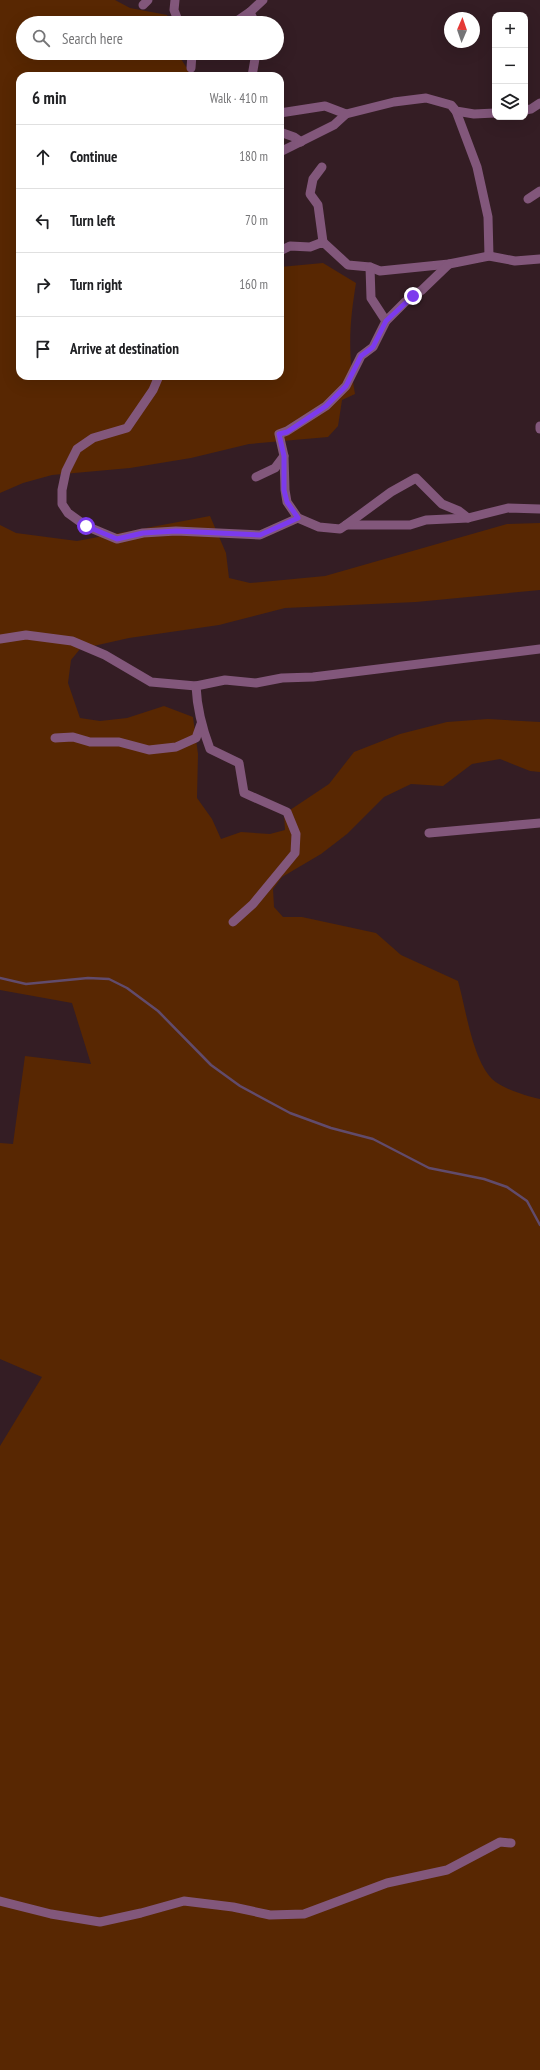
<!DOCTYPE html>
<meta charset="utf-8">
<style>
body{margin:0;font-family:"PT Sans Narrow",sans-serif;background:#f2f2f2;color:#202124}
.controls{position:absolute;right:12px;top:12px;display:grid;overflow:hidden;border-radius:8px;box-shadow:0 4px 16px #0002}
.controls button{width:36px;height:36px;display:grid;place-items:center;padding:0;border:0;border-bottom:1px solid #e0e0e0;background:#fff;color:#202124;font:20px sans-serif}
.compass{position:absolute;left:444px;top:12px;width:36px;height:36px;border-radius:50%;background:#fff;box-shadow:0 4px 16px #0002;rotate:2deg}
.stop{position:absolute;width:12px;height:12px;margin:-9px;border:3px solid #7c3aed;border-radius:50%;background:#fff}
.stop.end{background:#7c3aed;border-color:#fff;box-shadow:0 1px 4px #0008}
.list{margin:0;padding:0;list-style:none}
h2{display:flex;justify-content:space-between;align-items:center;height:52px;margin:0;padding:0 16px;font-size:17px}
h2 small{font-size:13px;font-weight:400;color:#757577}
.list li{display:grid;grid-template-columns:26px 1fr auto;gap:12px;align-items:center;box-sizing:border-box;height:64px;padding:0 16px;border-top:1px solid #e0e0e0}
.list b{display:block;font-size:15px;white-space:nowrap}
.list em{font-size:13px;font-style:normal;color:#757577}
.icon{flex:none;width:22px;height:22px;fill:none;stroke:currentColor;stroke-width:2;stroke-linecap:round;stroke-linejoin:round}
.map{position:relative;flex:none;width:540px;height:2070px;overflow:hidden}
.search{position:absolute;background:#fff;box-shadow:0 4px 16px #0002;left:16px;top:16px;width:268px;height:44px;display:flex;align-items:center;gap:10px;box-sizing:border-box;padding:0 14px;border-radius:22px;color:#757577;font-size:15px}
.panel{position:absolute;background:#fff;box-shadow:0 4px 16px #0002;left:16px;top:72px;width:268px;height:308px;border-radius:12px}
.map>svg:first-child{display:block}
</style>
<div class="map">
<svg width="540" height="2070" viewBox="0 0 540 2070">
<rect width="100%" height="100%" fill="#341d24"/>
<g fill="#582702">
<path d="M0 0H115L130 8 167 15 172 23H23V53H181V59L192 76H20V376H280V267L323 263 356 283C349 326 348 352 355 394L342 400 338 426 328 437 249 444 191 458 130 468 52 475 23 483 0 493Z"/>
<path d="M210 516 226 553 229 578 250 583 325 576 507 524 540 523V590L416 602 285 608 219 625 129 638 80 649 71 660 68 683 80 718 100 721 127 718 164 706 193 717 198 754 197 798 212 819 221 839 241 832 270 834 285 830 284 814 329 784 354 752 400 734 447 722 488 719 540 722V772L530 771 500 759 472 764 443 786 411 784 384 797 347 834 321 854 282 877 273 889 274 907 283 917H302L376 933 401 955 458 981C466 1009 472 1058 492 1079 503 1089 526 1096 540 1099V2070H0V1446L42 1377 0 1359V1143L13 1144 25 1056 91 1064 72 1003 0 990V525L16 533 77 541Z"/>
</g>
<g fill="none" stroke-linecap="round" stroke-linejoin="round">
<path stroke="#614b6c" stroke-width="2.5" d="M0 978 26 984 88 978 109 979 127 988 158 1011 211 1065 240 1086 290 1113 331 1128 373 1139 429 1168 484 1179 507 1187 527 1201 540 1225"/>
<g stroke="#82577b" stroke-width="9">
<path d="M175 0 174 10 179 23"/>
<path d="M143 5 148 0"/>
<path d="M234 23 250 12"/>
<path d="M255 23 250 12 263 0"/>
<path d="M191 68 192 54"/>
<path d="M252 76 256 53"/>
<path d="M525 110 531 109 540 103"/>
<path d="M456 111 477 167 488 217 489 256"/>
<path d="M280 113 325 106 346 114 394 102 426 98 451 105 456 111 474 114 495 113"/>
<path d="M280 132 294 137 301 142"/>
<path d="M280 152 334 125 346 114"/>
<path d="M322 167 313 179 310 194 318 205 323 242"/>
<path d="M528 199 540 191"/>
<path d="M280 251 290 246 310 247 323 242 348 265 370 267 380 271 449 264 489 256 515 261 540 259"/>
<path d="M370 267 371 298 386 321"/>
<path d="M159 376 153 390 127 428 93 438 77 449 66 471 62 490V504L68 513 86 526 117 539 143 533 176 531 260 535 298 518 319 527 340 529 346 525H410L426 520 468 518 508 508 540 509"/>
<path d="M540 426V429"/>
<path d="M284 456 285 490 287 502 298 518"/>
<path d="M256 477 275 468 284 456 279 434 287 431 326 406 346 386 361 356 373 347 386 321 405 302 422 290 449 264"/>
<path d="M346 525 391 492 416 478 442 504 459 511 468 518"/>
<path d="M0 639 26 635 72 641 105 655 151 682 196 686"/>
<path d="M55 738 73 737 90 742H119L149 750 176 747 196 738 201 724"/>
<path d="M429 833 540 823"/>
<path d="M233 922 253 904 295 853 296 834 287 812 244 793 239 763 210 749C202 728 197 708 196 686L225 680 256 683 282 678 313 677 540 649"/>
<path d="M0 1901 51 1914 100 1922 141 1913 184 1901 233 1907 270 1915 304 1914 387 1883 447 1870 500 1842 511 1843"/>
</g>
</g>
<g fill="none" stroke-linecap="round" stroke-linejoin="round">
<path stroke="#7c3aed" stroke-width="5" d="M86 526 117 539 143 533 176 531 260 535 298 518 287 502 284 490V456L279 434 287 432 326 406 346 386 361 356 373 347 386 321 413 296"/>
</g>
</svg>
<div class="controls">
<button>+</button>
<button>−</button>
<button><svg class="icon" aria-label="layers" viewBox="0 0 24 24"><path d="M12 4l9 5-9 5-9-5zM3 14l9 5 9-5"/></svg></button>
</div>
<svg class="compass" viewBox="-18 -18 36 36"><path d="M0-13l5 13h-10z" fill="#e53935"/><path d="M0 13l5-13h-10z" fill="#757577"/></svg>
<div class="stop" style="left:86px;top:526px"></div>
<div class="stop end" style="left:413px;top:296px"></div>
<div class="search"><svg class="icon" aria-label="search" viewBox="0 0 24 24"><circle cx="10" cy="10" r="6"/><path d="M15 15l6 6"/></svg>Search here</div>
<section class="panel">
<h2>6 min<small>Walk · 410 m</small></h2>
<ul class="list">
<li><svg class="icon" aria-label="ahead" viewBox="0 0 24 24"><path d="M12 20V5M6 11l6-6 6 6"/></svg><div><b>Continue</b></div><em>180 m</em></li>
<li><svg class="icon" aria-label="left" viewBox="0 0 24 24"><path d="M17 20v-9H6M10 6l-5 5 5 5"/></svg><div><b>Turn left</b></div><em>70 m</em></li>
<li><svg class="icon" aria-label="right" viewBox="0 0 24 24"><path d="M7 20v-9h11M14 6l5 5-5 5"/></svg><div><b>Turn right</b></div><em>160 m</em></li>
<li><svg class="icon" aria-label="arrive" viewBox="0 0 24 24"><path d="M6 21V4h12l-3 4 3 4H6"/></svg><div><b>Arrive at destination</b></div></li>
</ul>
</section>
</div>
